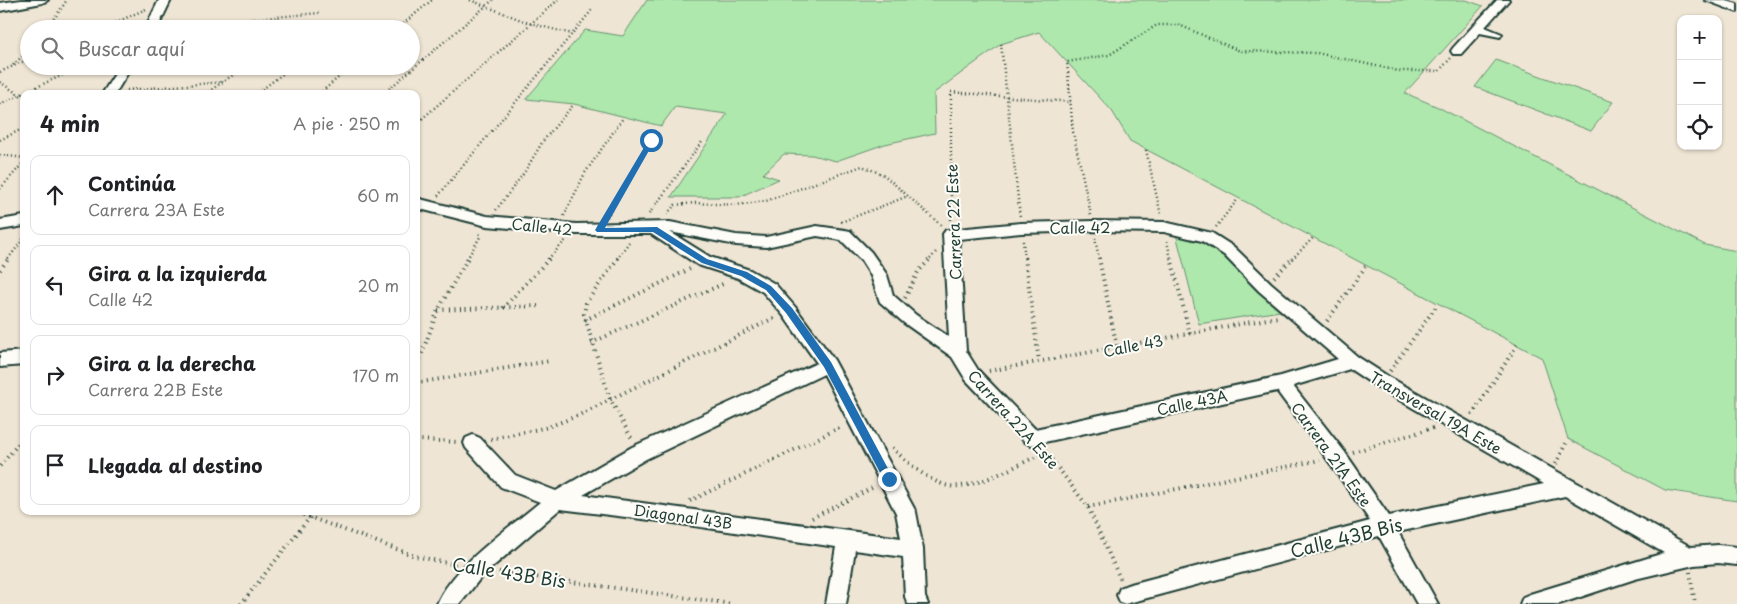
<!DOCTYPE html>
<html lang="es">
<meta charset="utf-8">
<style>
body{margin:0;font-family:"Playpen Sans",sans-serif;background:#f2f2f2;color:#202124}
.controls{position:absolute;right:15px;top:15px;display:grid;overflow:hidden;border-radius:10px;box-shadow:0 1px 4px #0004}
.controls button{width:45px;height:45px;display:grid;place-items:center;padding:0;border:0;border-bottom:1px solid #e0e0e0;background:#fff;color:#202124;font:25px sans-serif}
.stop{position:absolute;width:15px;height:15px;margin:-11px;border:4px solid #1f6fb2;border-radius:50%;background:#fff}
.stop.end{background:#1f6fb2;border-color:#fff;box-shadow:0 1px 5px #0008}
.list{margin:0;padding:0;list-style:none}
h2{display:flex;justify-content:space-between;align-items:center;height:65px;margin:0;padding:0 20px;font-size:21px}
h2 small{font-size:16px;font-weight:400;color:#757577}
.list li{display:grid;grid-template-columns:32px 1fr auto;gap:15px;align-items:center;box-sizing:border-box;height:80px;margin:0 10px 10px;padding:0 10px;border:1px solid #e0e0e0;border-radius:10px}
.list b{display:block;font-size:19px;white-space:nowrap}
.list p{margin:0;font-size:16px;white-space:nowrap;color:#757577}
.list em{font-size:16px;font-style:normal;color:#757577}
.icon{flex:none;width:28px;height:28px;fill:none;stroke:currentColor;stroke-width:2;stroke-linecap:round;stroke-linejoin:round}
.map{position:relative;flex:none;width:1737px;height:604px;overflow:hidden}
.search{position:absolute;background:#fff;box-shadow:0 1px 4px #0004;left:20px;top:20px;width:400px;height:55px;display:flex;align-items:center;gap:12px;box-sizing:border-box;padding:0 18px;border-radius:28px;color:#757577;font-size:19px}
.panel{position:absolute;background:#fff;box-shadow:0 1px 4px #0004;left:20px;top:90px;width:400px;height:425px;border-radius:10px}
.map>svg:first-child{display:block}
</style>
<div class="map">
<svg width="1737" height="604" viewBox="0 0 1737 604">
<rect width="100%" height="100%" fill="#efe5d4"/>
<filter id="ink" filterUnits="userSpaceOnUse"><feTurbulence type="fractalNoise" baseFrequency=".02" numOctaves="2"/><feDisplacementMap in="SourceGraphic" scale="10" xChannelSelector="R" yChannelSelector="G"/><feConvolveMatrix kernelMatrix="1 2 1 2 8 2 1 2 1" color-interpolation-filters="sRGB"/></filter>
<g filter="url(#ink)">
<g fill="#aee8ac" stroke="#669270">
<path d="M647 0H1466L1483 6 1405 93 1438 107 1705 245 1737 251V501L1665 490 1568 439 1542 358 1130 141 1112 111 1039 32 1001 44 934 93 935 133 885 144 836 161 812 155 784 154 763 174 779 179 739 197H671L727 114 675 107 661 126 574 104 526 99 585 30 623 36Z"/>
<path d="M1496 60 1613 102 1591 131 1475 87Z"/>
<path d="M1176 234 1198 240 1217 250 1280 311 1199 324Z"/>
</g>
<g fill="none" stroke-linecap="round" stroke-linejoin="round">
<defs>
<g id="minor">
<path d="M21 0H48L42 3 0 11V3Z"/>
<path d="M159 0H171L157 29H145Z"/>
<path d="M1497 0H1509L1485 27 1502 34 1500 37 1480 33 1461 54H1453L1451 51 1453 48Z"/>
<path d="M1705 0H1723L1737 4V12Z"/>
<path d="M120 66H132L115 94H102Z"/>
<path d="M416 198 487 216 576 224 670 222 736 235 766 237 817 226 845 230 850 231 871 252 887 275 893 295 916 315 949 337 943 234 946 230 1021 223 1093 221 1164 222 1212 233 1234 247 1271 283 1358 357 1389 377 1691 547 1718 545 1737 547V565L1718 563 1694 565 1635 579 1559 604H1520L1523 597 1530 594 1664 553 1565 496 1398 532 1438 604H1417L1379 536 1125 604 1120 602 1117 595 1120 588 1127 585 1370 521 1330 463 1277 391 1031 445 1025 442 966 380 952 357 904 323 880 302 871 276 861 260 841 240 817 236 766 247 736 245 670 232 710 257 750 270 775 284 795 307 834 360 916 512 923 549 925 597 928 604H908L905 597 903 557 855 550 846 604H826L836 547 667 522 560 509 482 576 460 604H437C453 566 508 529 540 502L501 487 466 448 464 443 466 438 473 435 480 438 515 475 556 491 632 447 817 363 783 315 763 292 738 278 698 265 651 234H576L487 226 416 208ZM1093 231 1164 232 1202 241 1224 255 1259 291 1338 359 1281 376 1035 429 978 370 966 351 959 239 1021 233ZM1350 369 1377 387 1544 484 1389 516 1344 451 1293 386ZM824 374 896 513 901 538 583 495 646 459Z"/>
<path d="M24 216V226L0 230V220Z"/>
<path d="M24 351V365L0 367V353Z"/>
</g>
</defs>
<use href="#minor" stroke="#1f3d34" stroke-width="4"/>
<g stroke="#1f3d34" stroke-width="2.5" stroke-dasharray="1 3" stroke-linecap="butt">
<path d="M470 0 529 23 572 34"/>
<path d="M167 27 319 13"/>
<path d="M47 29 67 0"/>
<path d="M101 29 146 9"/>
<path d="M343 29 346 26"/>
<path d="M397 29 432 0"/>
<path d="M1001 44 1020 217"/>
<path d="M13 65 29 50"/>
<path d="M0 72 29 59"/>
<path d="M0 82 24 98"/>
<path d="M127 90 223 82"/>
<path d="M205 94 246 66"/>
<path d="M256 94 293 66"/>
<path d="M319 94 352 66"/>
<path d="M383 94 493 0"/>
<path d="M0 104 82 66"/>
<path d="M416 124 558 0"/>
<path d="M0 140 24 128"/>
<path d="M1146 150 1161 215"/>
<path d="M0 155 24 158"/>
<path d="M0 189 24 162"/>
<path d="M438 196 592 10"/>
<path d="M496 210 524 173 543 141 574 104"/>
<path d="M649 214 702 142"/>
<path d="M667 214 675 205 695 203 736 205 766 201 862 166 884 175 942 226"/>
<path d="M1091 215 1073 132 1067 62 1109 55 1157 25H1179L1240 51 1317 53 1399 71H1439L1451 58"/>
<path d="M564 216 585 173 623 118"/>
<path d="M607 217 651 140"/>
<path d="M841 222 908 196"/>
<path d="M951 224V92L1071 102"/>
<path d="M1216 227 1238 199"/>
<path d="M1095 238 1099 259"/>
<path d="M1023 241 1025 259"/>
<path d="M1167 241 1171 259"/>
<path d="M8 259 24 238"/>
<path d="M467 259 480 237 479 232"/>
<path d="M548 259 566 240"/>
<path d="M617 259 629 242"/>
<path d="M930 259 936 252"/>
<path d="M1292 259 1313 238"/>
</g>
<g stroke="#1f3d34" stroke-width="4" stroke-dasharray="1 4.5" stroke-linecap="butt">
<path d="M618 258 586 303 584 314 610 399 632 439"/>
<path d="M1025 258 1039 361"/>
<path d="M1099 258 1117 348"/>
<path d="M1171 258 1190 334"/>
<path d="M0 270 9 258"/>
<path d="M1274 277 1293 258"/>
<path d="M905 298 918 272 931 258"/>
<path d="M503 308 550 258"/>
<path d="M438 310 541 306"/>
<path d="M585 320 690 269"/>
<path d="M1327 321 1366 266"/>
<path d="M591 343 725 283"/>
<path d="M416 369 438 310 468 258"/>
<path d="M989 371 1278 317"/>
<path d="M1390 371 1438 304"/>
<path d="M416 383 550 361"/>
<path d="M1472 415 1517 345"/>
<path d="M491 439 548 427 577 416 776 317"/>
<path d="M416 440 458 442"/>
<path d="M892 448C907 462 926 479 945 485 971 493 1022 462 1046 452"/>
<path d="M1045 451 1088 507 1121 581"/>
<path d="M1353 452 1433 428"/>
<path d="M1556 464 1568 439"/>
<path d="M0 466 24 437"/>
<path d="M690 501 843 426"/>
<path d="M1088 507 1320 460"/>
<path d="M293 511 415 556 456 565"/>
<path d="M812 518 876 486"/>
<path d="M499 572 732 604"/>
<path d="M1690 572 1695 604"/>
<path d="M241 604 315 511"/>
</g>
<use href="#minor" fill="#fdfcf7" fill-rule="evenodd"/>
</g>
</g>
<path fill="#1f6fb2" d="M649 139 655 140 605 228 657 227 707 259 747 272 771 286 792 308 831 362 892 476V482H885L824 367 786 313 766 290 741 276 702 263 653 232H597L595 230Z"/>
<g text-anchor="middle" dominant-baseline="central" stroke-width="4" stroke-linejoin="round" paint-order="stroke">
<g font-size="15" fill="#1f3d34" stroke="#fdfcf7">
<text transform="translate(953 222) rotate(-92)">Carrera 22 Este</text>
<text transform="translate(542 226) rotate(6)">Calle 42</text>
<text transform="translate(1080 227) rotate(-1)">Calle 42</text>
<text transform="translate(1133 345) rotate(-11)">Calle 43</text>
<text transform="translate(1192 402) rotate(-12)">Calle 43A</text>
<text transform="translate(1436 412) rotate(30)">Transversal 19A Este</text>
<text transform="translate(1014 419) rotate(48)">Carrera 22A Este</text>
<text transform="translate(1332 454) rotate(54)">Carrera 21A Este</text>
<text transform="translate(683 516) rotate(8)">Diagonal 43B</text>
</g>
<g font-size="18" fill="#1f3d34" stroke="#fdfcf7">
<text transform="translate(1346 537) rotate(-14)">Calle 43B Bis</text>
<text transform="translate(509 572) rotate(9)">Calle 43B Bis</text>
</g>
</g>
</svg>
<div class="controls">
<button>+</button>
<button>−</button>
<button><svg class="icon" aria-label="locate" viewBox="0 0 24 24"><circle cx="12" cy="12" r="6"/><path d="M12 2v4M12 18v4M2 12h4M18 12h4"/></svg></button>
</div>
<div class="stop" style="left:651px;top:140px"></div>
<div class="stop end" style="left:889px;top:479px"></div>
<div class="search"><svg class="icon" aria-label="search" viewBox="0 0 24 24"><circle cx="10" cy="10" r="6"/><path d="M15 15l6 6"/></svg>Buscar aquí</div>
<section class="panel">
<h2>4 min<small>A pie · 250 m</small></h2>
<ul class="list">
<li><svg class="icon" aria-label="ahead" viewBox="0 0 24 24"><path d="M12 20V5M6 11l6-6 6 6"/></svg><div><b>Continúa</b><p>Carrera 23A Este</p></div><em>60 m</em></li>
<li><svg class="icon" aria-label="left" viewBox="0 0 24 24"><path d="M17 20v-9H6M10 6l-5 5 5 5"/></svg><div><b>Gira a la izquierda</b><p>Calle 42</p></div><em>20 m</em></li>
<li><svg class="icon" aria-label="right" viewBox="0 0 24 24"><path d="M7 20v-9h11M14 6l5 5-5 5"/></svg><div><b>Gira a la derecha</b><p>Carrera 22B Este</p></div><em>170 m</em></li>
<li><svg class="icon" aria-label="arrive" viewBox="0 0 24 24"><path d="M6 21V4h12l-3 4 3 4H6"/></svg><div><b>Llegada al destino</b></div></li>
</ul>
</section>
</div>
